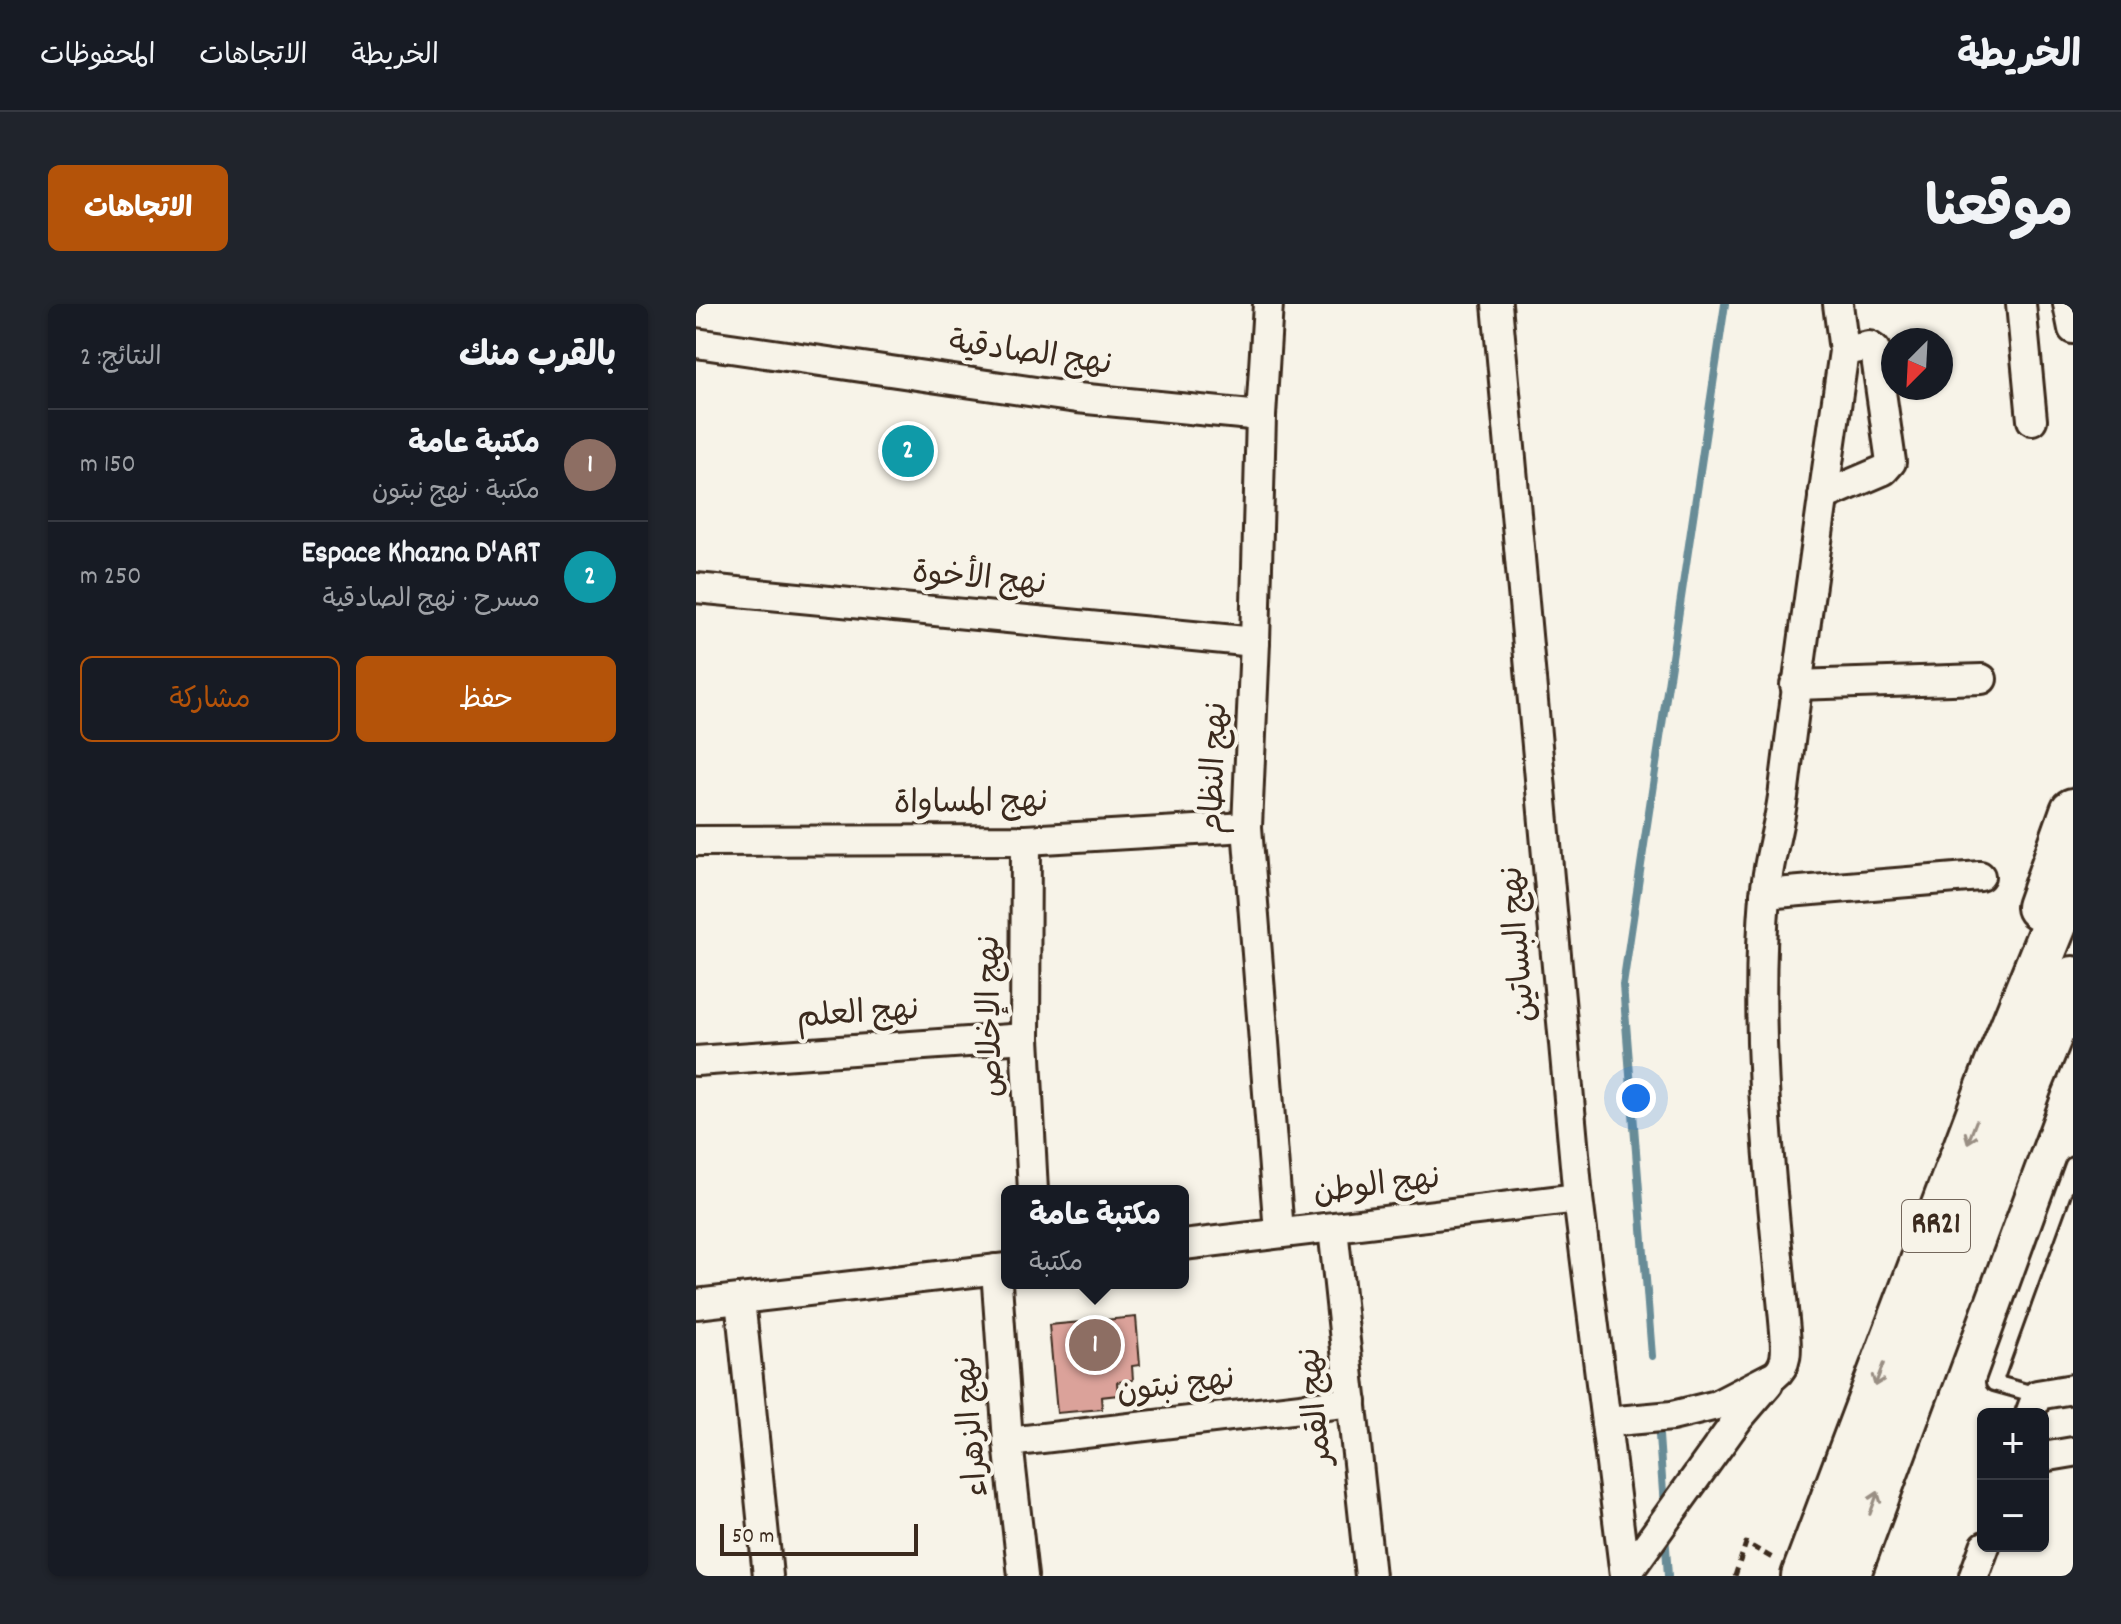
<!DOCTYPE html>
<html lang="ar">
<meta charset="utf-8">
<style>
body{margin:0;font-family:Dekko,"Playpen Sans Arabic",sans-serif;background:#20242c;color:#f1f3f6;direction:rtl}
.controls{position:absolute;right:24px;bottom:24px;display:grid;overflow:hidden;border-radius:12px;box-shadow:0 2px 6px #0004}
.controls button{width:72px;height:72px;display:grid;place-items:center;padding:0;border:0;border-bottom:2px solid #363941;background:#171b24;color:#f1f3f6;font:40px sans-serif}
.compass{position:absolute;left:1185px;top:24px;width:72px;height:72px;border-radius:50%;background:#171b24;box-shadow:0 2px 6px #0004;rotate:204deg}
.scale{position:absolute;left:24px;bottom:20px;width:198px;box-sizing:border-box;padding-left:8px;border:4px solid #3b2a1e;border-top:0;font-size:22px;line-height:28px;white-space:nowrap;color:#3b2a1e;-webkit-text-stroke:6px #f7f3e8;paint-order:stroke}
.you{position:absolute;left:940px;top:794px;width:28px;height:28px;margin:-20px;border:6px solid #fff;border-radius:50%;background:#1a73e8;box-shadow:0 0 0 12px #1a73e833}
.badge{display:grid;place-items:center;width:52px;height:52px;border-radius:50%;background:#b45309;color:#fff;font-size:26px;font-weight:700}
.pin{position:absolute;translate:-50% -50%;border:4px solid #fff;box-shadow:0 2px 8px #0006}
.popup{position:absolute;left:305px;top:881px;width:188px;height:104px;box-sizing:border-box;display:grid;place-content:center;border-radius:12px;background:#171b24;filter:drop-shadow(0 2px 6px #0005);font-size:26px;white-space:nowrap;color:#9ea1a6}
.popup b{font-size:30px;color:#f1f3f6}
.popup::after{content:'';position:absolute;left:50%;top:100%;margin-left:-16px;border:16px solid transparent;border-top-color:#171b24}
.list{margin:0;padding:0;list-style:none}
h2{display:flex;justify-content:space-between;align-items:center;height:104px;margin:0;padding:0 32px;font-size:34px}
h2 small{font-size:26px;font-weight:400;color:#9ea1a6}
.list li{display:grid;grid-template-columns:52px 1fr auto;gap:24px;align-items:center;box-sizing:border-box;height:112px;padding:0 32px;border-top:2px solid #363941}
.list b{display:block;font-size:30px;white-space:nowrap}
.list p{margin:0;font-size:26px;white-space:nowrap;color:#9ea1a6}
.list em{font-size:26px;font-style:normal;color:#9ea1a6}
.actions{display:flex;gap:16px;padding:24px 32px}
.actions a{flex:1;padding:18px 0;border:2px solid #b45309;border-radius:12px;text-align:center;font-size:28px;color:#b45309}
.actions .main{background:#b45309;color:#fff}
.map{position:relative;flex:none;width:1377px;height:1272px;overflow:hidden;direction:ltr;border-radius:12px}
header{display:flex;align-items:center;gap:48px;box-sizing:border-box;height:112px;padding:0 40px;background:#171b24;border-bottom:2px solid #363941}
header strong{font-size:38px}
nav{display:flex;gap:44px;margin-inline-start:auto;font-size:28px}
.intro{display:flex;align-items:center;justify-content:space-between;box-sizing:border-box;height:192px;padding:0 48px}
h1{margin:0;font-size:56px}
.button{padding:20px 36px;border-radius:12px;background:#b45309;color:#fff;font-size:28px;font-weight:700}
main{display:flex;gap:48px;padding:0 48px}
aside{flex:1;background:#171b24;border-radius:12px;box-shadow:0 2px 6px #0004}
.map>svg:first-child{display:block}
</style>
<header>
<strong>الخريطة</strong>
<nav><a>الخريطة</a><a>الاتجاهات</a><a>المحفوظات</a></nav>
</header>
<div class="intro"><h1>موقعنا</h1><a class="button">الاتجاهات</a></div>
<main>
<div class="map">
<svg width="1377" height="1272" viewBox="0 0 1377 1272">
<rect width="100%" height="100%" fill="#f7f3e8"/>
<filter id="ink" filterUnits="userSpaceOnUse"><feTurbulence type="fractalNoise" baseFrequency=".0125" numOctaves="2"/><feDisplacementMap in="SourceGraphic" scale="16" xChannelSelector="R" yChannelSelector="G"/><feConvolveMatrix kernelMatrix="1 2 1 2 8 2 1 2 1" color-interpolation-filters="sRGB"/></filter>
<g filter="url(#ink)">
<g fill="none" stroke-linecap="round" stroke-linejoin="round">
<g stroke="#688c97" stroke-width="8">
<path d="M956 1052 927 681 1029 0"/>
<path d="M962 1117 968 1203"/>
<path d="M969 1229 972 1272"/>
</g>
</g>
<path fill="#dba29a" stroke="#3b2a1e" stroke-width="2" d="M440 1013 444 1061 436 1062 437 1076 421 1078 422 1091 405 1093 406 1105 361 1109 353 1021Z"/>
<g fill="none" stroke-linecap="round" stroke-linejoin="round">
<defs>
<path id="service" d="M1341 1091 1298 1079 1377 861"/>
<g id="minor">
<path d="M572 0 565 112 559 338 551 523 583 928"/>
<path d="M801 0 882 894 929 1272"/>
<path d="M1325 0 1336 116"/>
<path d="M1372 0 1377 25"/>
<path d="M0 39 381 94 565 112"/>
<path d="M1127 192 1188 166 1195 158 1179 46 1173 42 1148 47"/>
<path d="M0 284 559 338"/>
<path d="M1099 381 1286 375"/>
<path d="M330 536 329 734 337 887"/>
<path d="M0 537 330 536 551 523"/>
<path d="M1069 590 1284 572"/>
<path d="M0 757 329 734"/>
<path d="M637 924 674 1272"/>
<path d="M487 941 882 894"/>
<path d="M300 965 312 1138 327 1272"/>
<path d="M44 995 72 1272"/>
<path d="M0 1000 311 964"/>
<path d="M1334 1110 1341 1091 1377 1085"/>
<path d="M910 1118 976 1112 1021 1101 1079 1071C1093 1060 1090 1042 1089 1027 1076 883 1057 737 1069 592 1072 556 1084 521 1088 485 1106 339 1127 193 1148 47L1142 0"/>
<path d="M312 1138 656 1098"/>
<path d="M1347 1153 1377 1148"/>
<path d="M929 1272 1042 1115 1072 1080"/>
<path d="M1278 1272 1289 1242"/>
</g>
<g id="motorway">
<path d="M1343 603 1377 507"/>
<path d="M1108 1272 1300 764 1377 574"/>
<path d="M1151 1272 1334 779 1377 675"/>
</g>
</defs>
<use href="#service" stroke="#3b2a1e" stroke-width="20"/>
<use href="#minor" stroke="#3b2a1e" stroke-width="34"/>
<use href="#motorway" stroke="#3b2a1e" stroke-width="50"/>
<path stroke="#3b2a1e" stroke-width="5" stroke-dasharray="8 6" stroke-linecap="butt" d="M1039 1272 1050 1239 1078 1255"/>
<use href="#service" stroke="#f7f3e8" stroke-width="14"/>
<use href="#minor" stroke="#f7f3e8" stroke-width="28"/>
<use href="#motorway" stroke="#f7f3e8" stroke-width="44"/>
</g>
<defs><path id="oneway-shaft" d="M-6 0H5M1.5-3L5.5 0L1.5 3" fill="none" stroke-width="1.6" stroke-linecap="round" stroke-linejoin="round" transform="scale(2)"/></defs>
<g stroke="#998e83">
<use href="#oneway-shaft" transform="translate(1276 828) rotate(111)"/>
<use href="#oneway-shaft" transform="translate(1183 1071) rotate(111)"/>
<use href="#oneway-shaft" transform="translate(1178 1199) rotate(-70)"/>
</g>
</g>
<g text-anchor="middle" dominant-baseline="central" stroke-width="8" stroke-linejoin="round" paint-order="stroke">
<rect fill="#f7f3e8" stroke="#73665b" stroke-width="2" x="1206" y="896" width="68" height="52" rx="6"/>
<g font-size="30" font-weight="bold" fill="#3b2a1e">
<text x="1240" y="922">RR21</text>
</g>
<g font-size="32" fill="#3b2a1e" stroke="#f7f3e8">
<text transform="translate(334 52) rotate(8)">نهج الصادقية</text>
<text transform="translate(283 277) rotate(5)">نهج الأخوة</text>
<text transform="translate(521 464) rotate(-88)">نهج النظام</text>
<text transform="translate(275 501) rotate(-1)">نهج المساواة</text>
<text transform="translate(825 640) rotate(-95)">نهج البساتين</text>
<text transform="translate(162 712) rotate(-4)">نهج العلم</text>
<text transform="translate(297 712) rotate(-91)">نهج الإخلاص</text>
<text transform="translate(681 884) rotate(-7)">نهج الوطن</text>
<text transform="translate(480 1084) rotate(-7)">نهج نبتون</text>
<text transform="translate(622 1102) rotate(-96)">نهج القمر</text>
<text transform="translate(278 1122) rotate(-95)">نهج الزهراء</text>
</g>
</g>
</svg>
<div class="controls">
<button>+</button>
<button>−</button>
</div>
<svg class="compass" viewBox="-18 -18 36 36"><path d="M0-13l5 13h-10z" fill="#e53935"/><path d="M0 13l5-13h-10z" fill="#9ea1a6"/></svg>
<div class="scale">50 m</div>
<div class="you"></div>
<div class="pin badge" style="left:399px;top:1041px;background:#8d6e63">1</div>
<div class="popup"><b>مكتبة عامة</b>مكتبة</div>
<div class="pin badge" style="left:212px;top:147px;background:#0f9aa8">2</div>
</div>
<aside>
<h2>بالقرب منك<small>النتائج: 2</small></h2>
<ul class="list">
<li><span class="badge" style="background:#8d6e63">1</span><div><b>مكتبة عامة</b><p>مكتبة · نهج نبتون</p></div><em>150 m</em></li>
<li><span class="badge" style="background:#0f9aa8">2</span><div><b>Espace Khazna D'ART</b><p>مسرح · نهج الصادقية</p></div><em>250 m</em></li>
</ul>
<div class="actions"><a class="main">حفظ</a><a>مشاركة</a></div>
</aside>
</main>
